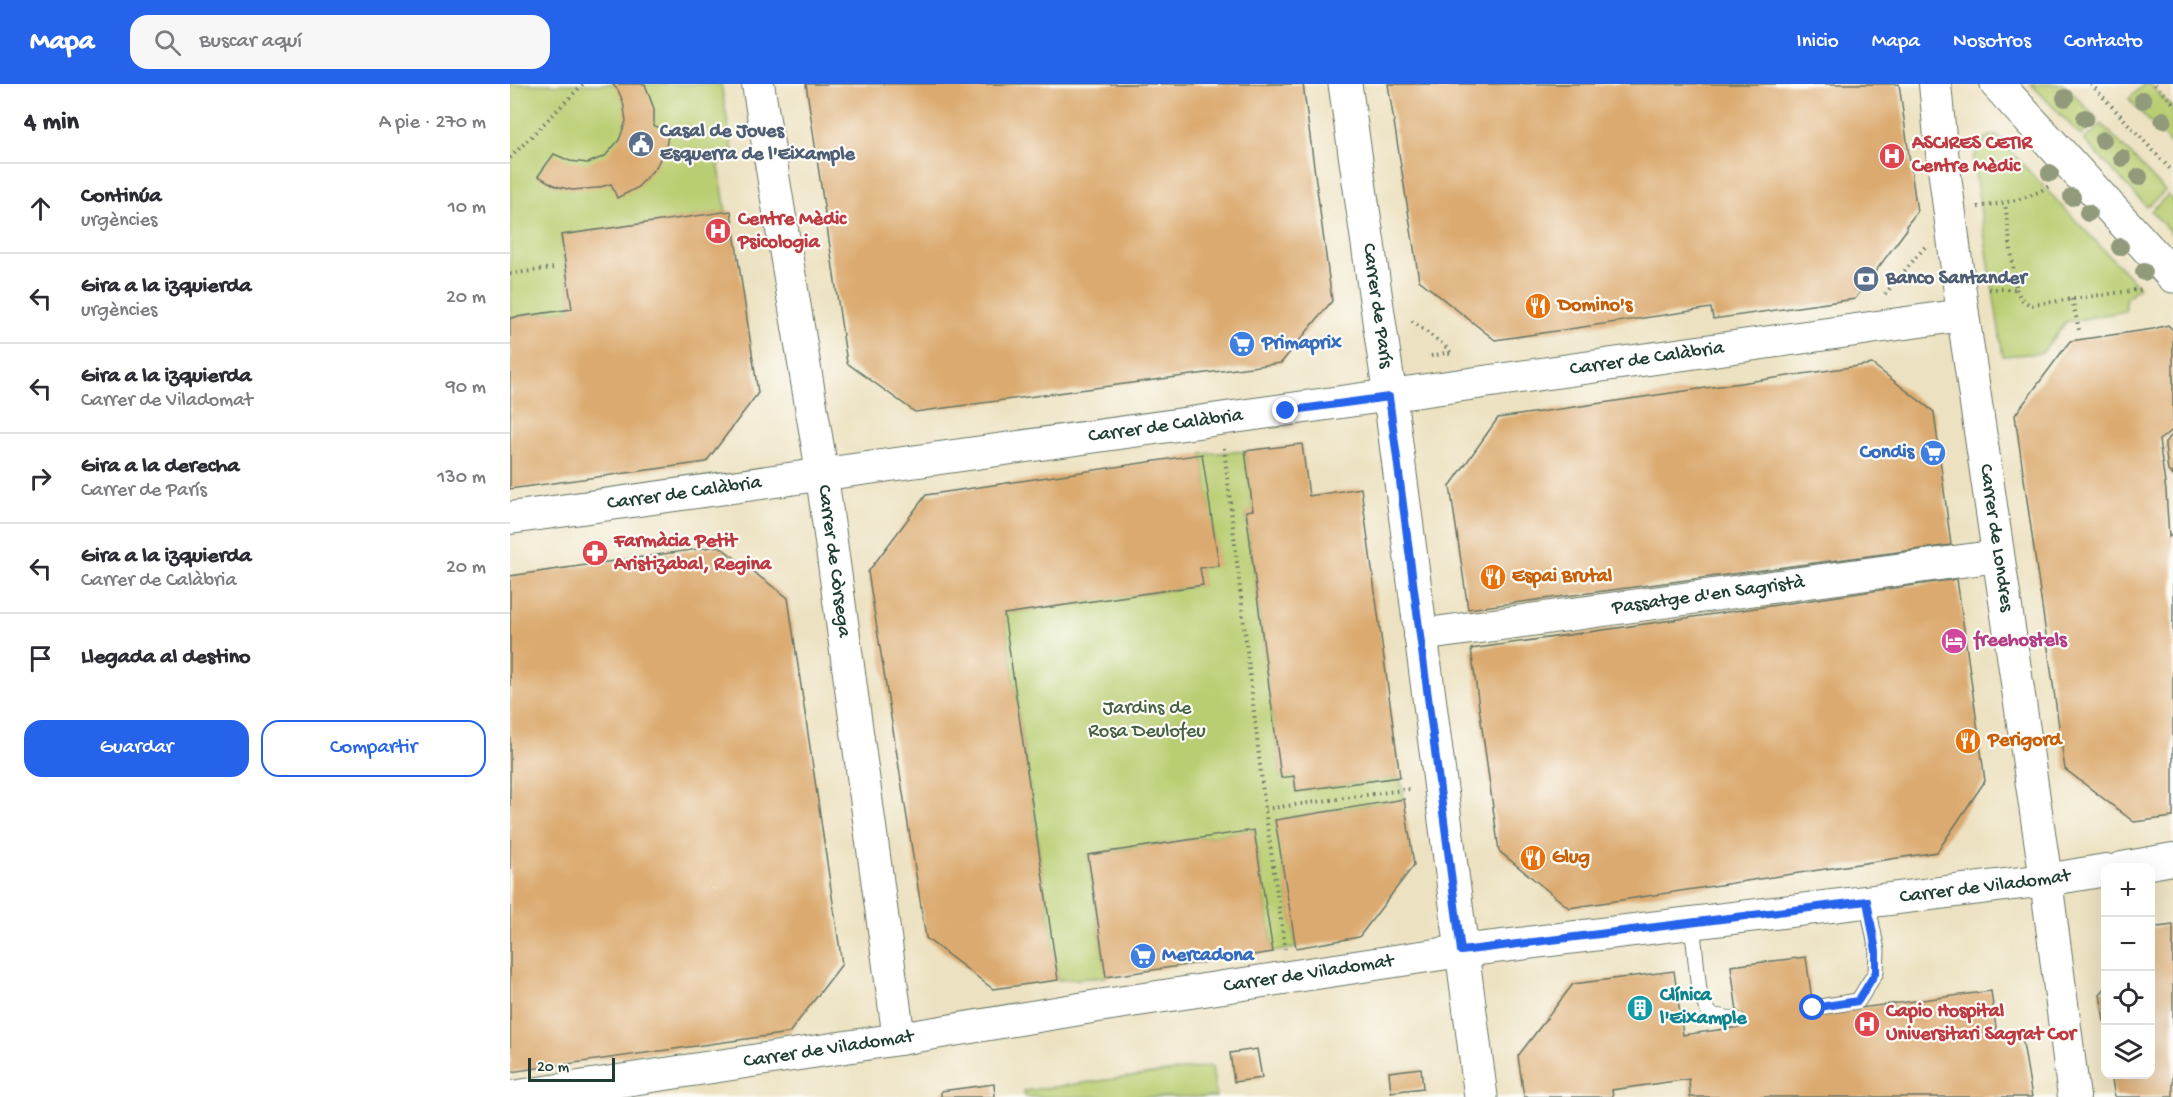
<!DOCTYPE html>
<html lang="es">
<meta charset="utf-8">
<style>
body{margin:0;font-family:"Gochi Hand",sans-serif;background:#f7f7f7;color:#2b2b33}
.controls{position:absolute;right:18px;bottom:18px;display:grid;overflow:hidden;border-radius:12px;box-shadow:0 6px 24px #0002}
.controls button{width:54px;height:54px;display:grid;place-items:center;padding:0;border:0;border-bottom:2px solid #e1e1e2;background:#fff;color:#2b2b33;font:30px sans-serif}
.scale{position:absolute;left:18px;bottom:15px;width:87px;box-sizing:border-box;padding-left:6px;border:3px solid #1f3d34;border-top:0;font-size:16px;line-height:21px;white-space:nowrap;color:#1f3d34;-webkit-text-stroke:4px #fdfcf7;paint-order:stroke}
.stop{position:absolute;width:18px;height:18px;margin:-14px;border:4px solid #2563eb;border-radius:50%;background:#fff}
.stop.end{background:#2563eb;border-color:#fff;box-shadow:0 2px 6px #0008}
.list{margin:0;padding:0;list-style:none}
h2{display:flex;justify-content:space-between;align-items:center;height:78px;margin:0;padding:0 24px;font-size:26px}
h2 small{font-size:20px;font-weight:400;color:#7c7c81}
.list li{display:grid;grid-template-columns:39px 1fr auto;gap:18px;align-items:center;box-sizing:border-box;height:90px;padding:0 24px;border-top:2px solid #e1e1e2}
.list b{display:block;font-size:22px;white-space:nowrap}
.list p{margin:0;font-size:20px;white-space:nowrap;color:#7c7c81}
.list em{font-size:20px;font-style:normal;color:#7c7c81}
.actions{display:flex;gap:12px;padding:18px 24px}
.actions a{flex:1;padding:14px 0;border:2px solid #2563eb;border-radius:18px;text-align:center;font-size:21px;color:#2563eb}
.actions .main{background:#2563eb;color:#fff}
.icon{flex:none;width:33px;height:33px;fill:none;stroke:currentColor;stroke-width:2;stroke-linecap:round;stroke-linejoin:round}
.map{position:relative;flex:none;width:1663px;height:1013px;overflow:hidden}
header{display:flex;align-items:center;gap:36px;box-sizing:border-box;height:84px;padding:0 30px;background:#2563eb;color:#fff}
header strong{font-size:28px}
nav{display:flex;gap:33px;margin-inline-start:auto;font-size:21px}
.search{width:420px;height:54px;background:#f7f7f7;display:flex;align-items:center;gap:15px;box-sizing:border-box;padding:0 21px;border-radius:18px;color:#7c7c81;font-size:22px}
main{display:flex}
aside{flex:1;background:#fff}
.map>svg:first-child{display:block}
</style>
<header>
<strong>Mapa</strong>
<div class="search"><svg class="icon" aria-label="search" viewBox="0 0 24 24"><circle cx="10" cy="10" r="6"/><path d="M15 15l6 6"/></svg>Buscar aquí</div>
<nav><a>Inicio</a><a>Mapa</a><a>Nosotros</a><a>Contacto</a></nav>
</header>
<main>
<aside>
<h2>4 min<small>A pie · 270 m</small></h2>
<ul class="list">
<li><svg class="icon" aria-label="ahead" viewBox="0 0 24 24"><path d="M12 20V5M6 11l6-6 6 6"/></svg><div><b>Continúa</b><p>urgències</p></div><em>10 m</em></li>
<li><svg class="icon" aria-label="left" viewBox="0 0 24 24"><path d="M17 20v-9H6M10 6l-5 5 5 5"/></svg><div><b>Gira a la izquierda</b><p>urgències</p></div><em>20 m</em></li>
<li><svg class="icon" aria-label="left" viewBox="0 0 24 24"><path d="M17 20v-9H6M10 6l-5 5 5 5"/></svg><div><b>Gira a la izquierda</b><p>Carrer de Viladomat</p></div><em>90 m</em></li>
<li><svg class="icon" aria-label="right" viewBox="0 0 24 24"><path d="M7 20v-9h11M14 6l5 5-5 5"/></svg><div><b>Gira a la derecha</b><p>Carrer de París</p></div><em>130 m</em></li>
<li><svg class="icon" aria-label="left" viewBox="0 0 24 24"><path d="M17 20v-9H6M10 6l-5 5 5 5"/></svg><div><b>Gira a la izquierda</b><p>Carrer de Calàbria</p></div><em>20 m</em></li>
<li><svg class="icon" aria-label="arrive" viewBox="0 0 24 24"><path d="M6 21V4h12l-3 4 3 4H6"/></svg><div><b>Llegada al destino</b></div></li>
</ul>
<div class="actions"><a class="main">Guardar</a><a>Compartir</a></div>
</aside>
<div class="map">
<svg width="1663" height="1013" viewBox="0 0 1663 1013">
<rect width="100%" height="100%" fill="#fdfcf7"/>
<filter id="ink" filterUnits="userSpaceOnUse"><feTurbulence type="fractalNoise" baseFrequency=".0167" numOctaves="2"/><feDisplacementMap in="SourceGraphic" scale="12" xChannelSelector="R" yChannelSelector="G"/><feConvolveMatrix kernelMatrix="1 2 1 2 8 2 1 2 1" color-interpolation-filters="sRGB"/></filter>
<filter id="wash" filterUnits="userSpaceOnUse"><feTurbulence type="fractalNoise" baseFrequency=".008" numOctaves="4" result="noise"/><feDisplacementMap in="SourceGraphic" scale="24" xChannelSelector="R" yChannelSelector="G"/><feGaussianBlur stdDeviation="1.35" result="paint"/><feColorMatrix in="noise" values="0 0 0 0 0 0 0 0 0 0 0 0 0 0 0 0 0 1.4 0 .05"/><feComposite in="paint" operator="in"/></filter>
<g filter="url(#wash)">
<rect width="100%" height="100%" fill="#ece1c0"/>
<g fill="#b9ce72" stroke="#6c8653" stroke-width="1.5">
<path d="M0 0H211L224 75 208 77 216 128 51 152 62 225 0 234Z"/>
<path d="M1521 0H1554L1588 36 1571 52Z"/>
<path d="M1634 0H1640L1663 25V63L1619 15Z"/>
<path d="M1592 40 1655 107 1637 123 1574 56Z"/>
<path d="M1479 52H1488L1496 63 1629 203 1615 215 1616 227 1556 238 1532 269 1493 272 1463 76 1471 58Z"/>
<path d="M1658 111 1663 116V151L1641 127Z"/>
<path d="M735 367 743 426 736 428 771 694 784 692 786 707 890 693 894 715 766 736 786 864 763 868 744 746 578 771 596 893 548 896 494 530 692 501 690 484 708 481 692 370Z"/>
<path d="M702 982 706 1013H515L514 1007Z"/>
</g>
<g id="blocks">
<g fill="#dbaa70">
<path d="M102 0H135L144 25V42L159 46 156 63 146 83 127 104 107 114 101 100 87 104 62 106 46 102 28 92 44 70 60 77 78 79 95 72 109 56 116 37 113 18 108 6Z"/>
<path d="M296 0H793L822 217 771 279 405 328 337 279Z"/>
<path d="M878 0H1389L1407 128 1396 142 1397 145 1345 215 1203 235 1201 224 985 256 909 196Z"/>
<path d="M221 127 248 309 196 378 0 405V234L62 225 51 151Z"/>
<path d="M1658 241 1663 246V346L1649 356 1656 407 1659 453 1663 449V733L1624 738 1555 685 1505 331 1560 257 1643 245Z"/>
<path d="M1362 280 1424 328 1441 461 958 525 940 402 988 334Z"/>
<path d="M1663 350V392L1658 387 1655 362V358Z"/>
<path d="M792 360 799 412 851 404 890 693 786 707 784 692 771 694 736 427 743 426 735 367Z"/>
<path d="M692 370 709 482 690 484 693 501 494 530 548 896 483 905 416 854 358 488 416 411Z"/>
<path d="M209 462 278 514 332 880 279 949 0 988V492Z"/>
<path d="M1447 495 1475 697 1427 768 1059 824 989 767 961 565Z"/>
<path d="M894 715 904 781 849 853 786 864 765 736Z"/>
<path d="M744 746 763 868 596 893 578 771Z"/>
<path d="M1663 841V1013H1605L1601 990H1640V844Z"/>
<path d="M1296 873 1304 930 1481 907 1487 951 1511 947 1522 1013H1180L1179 995 1102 1006 1103 1013H1014L1008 972 1063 900 1164 887 1173 951 1229 943 1221 882Z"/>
<path d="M1596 903V937H1594L1590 910Z"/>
<path d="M747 965 752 994 724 998 720 969Z"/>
<path d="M911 984 913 1004 881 1008 879 988Z"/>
<path d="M484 1000 485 1013H431V1007Z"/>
</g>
</g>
</g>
<g filter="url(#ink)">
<use href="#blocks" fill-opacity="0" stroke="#677665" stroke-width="1.5"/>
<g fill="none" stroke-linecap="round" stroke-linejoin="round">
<defs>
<g id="service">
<path d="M1182 838 1189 907 1200 931 1228 936"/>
<path d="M1303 924 1348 917 1366 888 1367 867 1357 817"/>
</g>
<g id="minor">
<path id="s1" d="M248 0 309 370 389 955"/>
<path id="s2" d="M1425 0 1430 53 1453 231 1536 796 1564 1013"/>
<path id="s3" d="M0 434 1453 231"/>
<path id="s4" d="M910 551 1488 472"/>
<path d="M1612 784 1663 775"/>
<path id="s5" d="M2 1013 389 955 588 922 951 867 1536 796 1596 786"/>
</g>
<g id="secondary">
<path id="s6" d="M835 0 880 313 971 1013"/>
<path d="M1487 0 1663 192"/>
</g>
</defs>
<use href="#service" stroke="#677665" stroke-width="17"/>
<use href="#minor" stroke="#677665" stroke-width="34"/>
<use href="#secondary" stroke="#677665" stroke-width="35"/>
<g stroke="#677665" stroke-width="4" stroke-dasharray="1.5 4.5" stroke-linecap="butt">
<path d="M1581 0 1663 88"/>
<path d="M1645 0 1663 19"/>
<path d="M0 74 73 0"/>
<path d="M1468 123C1493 119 1519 116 1540 101"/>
<path d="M0 190 43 184"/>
<path d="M1479 205H1506L1495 119"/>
<path d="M1506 205 1511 215 1520 221 1634 205"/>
<path d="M1375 210 1415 163"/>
<path d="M1562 215 1569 246"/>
<path d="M902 237 935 262 942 270"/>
<path d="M921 272 935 269 940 270"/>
<path d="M714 364 755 725 775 865"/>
<path d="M755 725 900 705"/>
</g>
<use href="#service" stroke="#fff" stroke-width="15"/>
<use href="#minor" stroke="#fff" stroke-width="32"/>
<use href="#secondary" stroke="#fff" stroke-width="33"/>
</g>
<g fill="#919b7c">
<circle cx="1555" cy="14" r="9"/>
<circle cx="1633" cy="16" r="9"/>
<circle cx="1575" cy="34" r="9"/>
<circle cx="1653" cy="36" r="9"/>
<circle cx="1593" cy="56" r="9"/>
<circle cx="1612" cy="74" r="9"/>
<circle cx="1540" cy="89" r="9"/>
<circle cx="1629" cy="93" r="9"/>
<circle cx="1562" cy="113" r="9"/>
<circle cx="1578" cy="129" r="9"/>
<circle cx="1610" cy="163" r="9"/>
<circle cx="1634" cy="188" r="9"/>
</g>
</g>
<g fill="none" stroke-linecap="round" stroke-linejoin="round" filter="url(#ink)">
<path stroke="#2563eb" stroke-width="8" d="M776 327 879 313 951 867 1357 817 1366 867V888L1348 917 1303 924"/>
</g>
<defs>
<symbol id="civic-disc" viewBox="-11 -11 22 22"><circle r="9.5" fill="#5c6f8a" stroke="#fdfcf7"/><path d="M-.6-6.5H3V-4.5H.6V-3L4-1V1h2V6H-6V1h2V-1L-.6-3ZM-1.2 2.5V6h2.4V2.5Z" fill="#fff"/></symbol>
<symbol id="hospital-disc" viewBox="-11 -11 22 22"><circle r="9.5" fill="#e0444e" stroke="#fdfcf7"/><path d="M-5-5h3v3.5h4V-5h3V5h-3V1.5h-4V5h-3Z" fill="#fff"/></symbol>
<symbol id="bank-disc" viewBox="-11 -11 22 22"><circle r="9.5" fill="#5c6f8a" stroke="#fdfcf7"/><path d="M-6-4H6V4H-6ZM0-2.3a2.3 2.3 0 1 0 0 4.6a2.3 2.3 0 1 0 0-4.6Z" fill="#fff"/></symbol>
<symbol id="restaurant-disc" viewBox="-11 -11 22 22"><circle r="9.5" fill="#e8710a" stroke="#fdfcf7"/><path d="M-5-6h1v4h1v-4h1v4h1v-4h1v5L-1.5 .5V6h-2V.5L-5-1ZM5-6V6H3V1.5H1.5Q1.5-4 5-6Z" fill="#fff"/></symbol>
<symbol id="supermarket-disc" viewBox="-11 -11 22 22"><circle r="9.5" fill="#3f7fe0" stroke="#fdfcf7"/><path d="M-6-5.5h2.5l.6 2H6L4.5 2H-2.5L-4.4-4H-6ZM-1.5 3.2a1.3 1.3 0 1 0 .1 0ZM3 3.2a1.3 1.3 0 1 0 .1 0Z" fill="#fff"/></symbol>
<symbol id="pharmacy-disc" viewBox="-11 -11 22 22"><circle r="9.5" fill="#e0444e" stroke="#fdfcf7"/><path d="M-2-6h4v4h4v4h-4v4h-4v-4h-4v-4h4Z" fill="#fff"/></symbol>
<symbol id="hotel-disc" viewBox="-11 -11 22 22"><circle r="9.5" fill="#d1479c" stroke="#fdfcf7"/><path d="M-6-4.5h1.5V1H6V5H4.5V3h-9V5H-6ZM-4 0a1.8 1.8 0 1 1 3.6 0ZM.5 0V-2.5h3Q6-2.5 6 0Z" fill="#fff"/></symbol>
<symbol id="building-disc" viewBox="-11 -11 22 22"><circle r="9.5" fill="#0f9aa8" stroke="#fdfcf7"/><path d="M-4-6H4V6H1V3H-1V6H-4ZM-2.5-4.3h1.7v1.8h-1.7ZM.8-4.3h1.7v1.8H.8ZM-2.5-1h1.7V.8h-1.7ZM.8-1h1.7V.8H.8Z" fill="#fff"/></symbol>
</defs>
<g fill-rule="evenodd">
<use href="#civic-disc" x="116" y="45" width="30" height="30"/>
<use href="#hospital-disc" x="1367" y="57" width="30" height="30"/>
<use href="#hospital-disc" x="193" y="132" width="30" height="30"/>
<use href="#bank-disc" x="1341" y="180" width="30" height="30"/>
<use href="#restaurant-disc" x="1013" y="207" width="30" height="30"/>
<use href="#supermarket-disc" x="717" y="245" width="30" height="30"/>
<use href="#supermarket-disc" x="1408" y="354" width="30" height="30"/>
<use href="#pharmacy-disc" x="70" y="454" width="30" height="30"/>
<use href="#restaurant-disc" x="968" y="478" width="30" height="30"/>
<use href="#hotel-disc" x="1429" y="542" width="30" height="30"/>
<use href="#restaurant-disc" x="1443" y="642" width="30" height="30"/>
<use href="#restaurant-disc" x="1008" y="759" width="30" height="30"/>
<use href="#supermarket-disc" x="618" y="857" width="30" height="30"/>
<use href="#building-disc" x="1115" y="909" width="30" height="30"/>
<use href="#hospital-disc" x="1342" y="925" width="30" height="30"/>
</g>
<g text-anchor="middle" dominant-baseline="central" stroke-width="4.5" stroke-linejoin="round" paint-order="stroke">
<g font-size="20" font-weight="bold" fill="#4e5e75" stroke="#fdfcf7" text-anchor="start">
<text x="150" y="48">Casal de Joves<tspan x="150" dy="23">Esquerra de l'Eixample</tspan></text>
<text x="1376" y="195">Banco Santander</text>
</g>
<g font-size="20" font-weight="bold" fill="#be3a42" stroke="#fdfcf7" text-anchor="start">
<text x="1402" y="60">ASCIRES CETIR<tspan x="1402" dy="23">Centre Mèdic</tspan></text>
<text x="228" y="136">Centre Mèdic<tspan x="228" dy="23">Psicologia</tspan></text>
<text x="104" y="458">Farmàcia Petit<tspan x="104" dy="23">Aristizabal, Regina</tspan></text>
<text x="1376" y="928">Capio Hospital<tspan x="1376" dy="23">Universitari Sagrat Cor</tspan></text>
</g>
<g font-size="20" fill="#1f3d34" stroke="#fdfcf7">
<text stroke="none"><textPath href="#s6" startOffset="224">Carrer de París</textPath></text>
<text stroke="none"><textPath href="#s3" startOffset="1148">Carrer de Calàbria</textPath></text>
<text stroke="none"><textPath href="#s3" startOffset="662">Carrer de Calàbria</textPath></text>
<text stroke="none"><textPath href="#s3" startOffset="176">Carrer de Calàbria</textPath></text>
<text stroke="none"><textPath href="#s2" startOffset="458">Carrer de Londres</textPath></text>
<text stroke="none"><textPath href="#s1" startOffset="483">Carrer de Còrsega</textPath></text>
<text stroke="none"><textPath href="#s4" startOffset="291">Passatge d'en Sagristà</textPath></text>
<text stroke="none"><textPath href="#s5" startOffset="1488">Carrer de Viladomat</textPath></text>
<text stroke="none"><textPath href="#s5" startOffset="806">Carrer de Viladomat</textPath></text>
<text stroke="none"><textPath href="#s5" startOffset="320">Carrer de Viladomat</textPath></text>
</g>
<g font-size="20" font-weight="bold" fill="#c56008" stroke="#fdfcf7" text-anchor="start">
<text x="1048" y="222">Domino's</text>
<text x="1002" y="493">Espai Brutal</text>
<text x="1478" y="657">Perigord</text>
<text x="1042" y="774">Glug</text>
</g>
<g font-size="20" font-weight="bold" fill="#366cbe" stroke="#fdfcf7" text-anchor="start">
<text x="752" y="260">Primaprix</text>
<text x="1404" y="369" text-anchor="end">Condis</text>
<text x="652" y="872">Mercadona</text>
</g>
<g font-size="20" font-weight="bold" fill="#b23c85" stroke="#fdfcf7" text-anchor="start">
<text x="1464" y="557">freehostels</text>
</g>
<g font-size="20" fill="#466144" stroke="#fdfcf7">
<text x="637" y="625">Jardins de<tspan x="637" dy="23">Rosa Deulofeu</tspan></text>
</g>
<g font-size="20" font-weight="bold" fill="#0d838f" stroke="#fdfcf7" text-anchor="start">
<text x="1150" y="912">Clínica<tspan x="1150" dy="23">l'Eixample</tspan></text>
</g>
</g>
</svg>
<div class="controls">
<button>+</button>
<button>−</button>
<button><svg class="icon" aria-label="locate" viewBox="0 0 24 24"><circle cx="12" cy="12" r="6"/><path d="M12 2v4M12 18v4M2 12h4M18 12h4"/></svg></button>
<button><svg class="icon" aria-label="layers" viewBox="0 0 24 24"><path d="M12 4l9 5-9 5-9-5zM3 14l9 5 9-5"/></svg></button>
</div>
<div class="scale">20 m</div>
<div class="stop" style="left:1303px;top:924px"></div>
<div class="stop end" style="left:776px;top:327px"></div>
</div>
</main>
